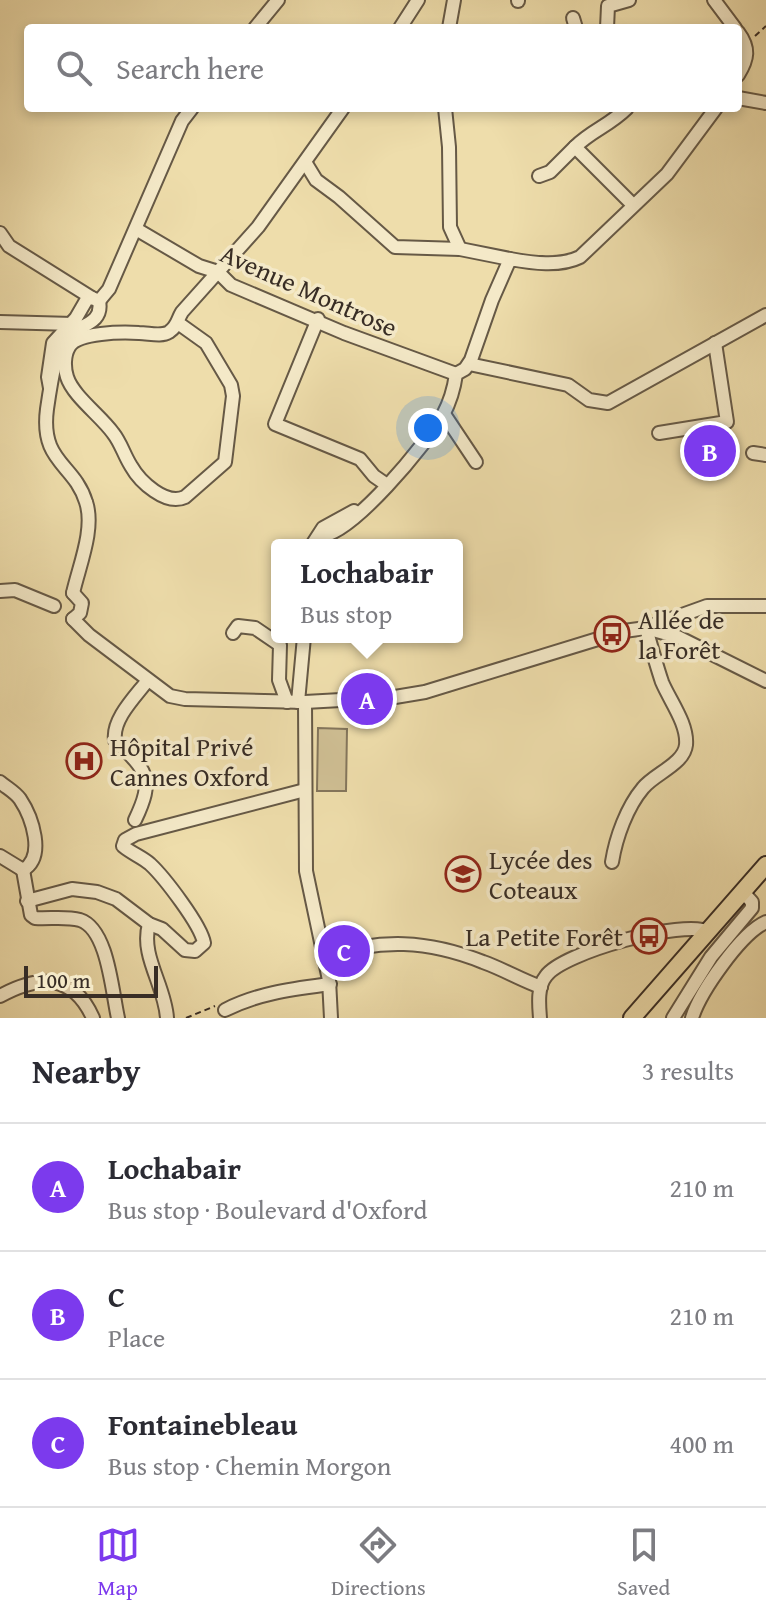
<!DOCTYPE html>
<meta charset="utf-8">
<style>
body{margin:0;font-family:"Gentium Book Plus",serif;background:#f7f7f7;color:#2b2b33}
.scale{position:absolute;left:24px;bottom:20px;width:134px;box-sizing:border-box;padding-left:8px;border:4px solid #382d25;border-top:0;font-size:22px;line-height:28px;white-space:nowrap;color:#382d25;-webkit-text-stroke:6px #f4e9c8;paint-order:stroke}
.you{position:absolute;left:428px;top:428px;width:28px;height:28px;margin:-20px;border:6px solid #fff;border-radius:50%;background:#1a73e8;box-shadow:0 0 0 12px #1a73e833}
.badge{display:grid;place-items:center;width:52px;height:52px;border-radius:50%;background:#7c3aed;color:#fff;font-size:26px;font-weight:700}
.pin{position:absolute;translate:-50% -50%;border:4px solid #fff;box-shadow:0 2px 8px #0006}
.popup{position:absolute;left:271px;top:539px;width:192px;height:104px;box-sizing:border-box;display:grid;place-content:center;border-radius:8px;background:#fff;filter:drop-shadow(0 2px 6px #0005);font-size:26px;white-space:nowrap;color:#7c7c81}
.popup b{font-size:30px;color:#2b2b33}
.popup::after{content:'';position:absolute;left:50%;top:100%;margin-left:-16px;border:16px solid transparent;border-top-color:#fff}
.list{margin:0;padding:0;list-style:none}
h2{display:flex;justify-content:space-between;align-items:center;height:104px;margin:0;padding:0 32px;font-size:34px}
h2 small{font-size:26px;font-weight:400;color:#7c7c81}
.list li{display:grid;grid-template-columns:52px 1fr auto;gap:24px;align-items:center;box-sizing:border-box;height:128px;padding:0 32px;border-top:2px solid #e1e1e2}
.list b{display:block;font-size:30px;white-space:nowrap}
.list p{margin:0;font-size:26px;white-space:nowrap;color:#7c7c81}
.list em{font-size:26px;font-style:normal;color:#7c7c81}
.icon{flex:none;width:44px;height:44px;fill:none;stroke:currentColor;stroke-width:2;stroke-linecap:round;stroke-linejoin:round}
.map{position:relative;flex:none;width:766px;height:1018px;overflow:hidden}
.search{position:absolute;background:#fff;box-shadow:0 4px 12px #0003;left:24px;right:24px;top:24px;height:88px;display:flex;align-items:center;gap:20px;box-sizing:border-box;padding:0 28px;border-radius:8px;color:#7c7c81;font-size:30px}
.sheet{height:488px;background:#fff}
nav{display:flex;justify-content:space-around;align-items:center;box-sizing:border-box;height:112px;border-top:2px solid #e1e1e2;background:#fff;font-size:22px;color:#7c7c81}
nav a{display:grid;justify-items:center;gap:4px}
nav .on{color:#7c3aed}
.map>svg:first-child{display:block}
</style>
<div class="map">
<svg width="766" height="1018" viewBox="0 0 766 1018">
<rect width="100%" height="100%" fill="#eeddab"/>
<filter id="stains"><feTurbulence type="fractalNoise" baseFrequency=".0025" numOctaves="4"/><feColorMatrix values="0 0 0 0 .2 0 0 0 0 .09 0 0 0 0 .02 0 0 0 .5 -.17"/></filter>
<radialGradient id="worn" r=".72"><stop offset=".6" stop-color="#630" stop-opacity="0"/><stop offset="1" stop-color="#630" stop-opacity=".3"/></radialGradient>
<path fill="#cfbf94" stroke="#84765c" stroke-width="2" d="M318 728 347 729 346 791H317Z"/>
<g fill="none" stroke-linecap="round" stroke-linejoin="round">
<defs>
<g id="minor">
<path d="M714 0 735 28"/>
<path d="M518 1V0"/>
<path d="M573 18 576 28"/>
<path d="M255 28 278 0"/>
<path d="M400 28 418 0"/>
<path d="M449 28 454 0"/>
<path d="M607 28 608 6 629 0"/>
<path d="M738 32C750 48 748 59 738 75"/>
<path d="M738 98 766 103"/>
<path d="M445 108 449 147 450 227 460 249"/>
<path d="M575 147C592 130 609 126 627 108"/>
<path d="M305 162 316 180 339 197 395 247 460 249 510 259"/>
<path d="M539 176 550 172 575 147 633 205"/>
<path d="M136 229 199 266 218 272 231 285 344 333 456 374"/>
<path d="M0 233 9 246 92 298"/>
<path d="M99 301 109 289 182 121 192 108"/>
<path d="M318 319 275 424 360 459 374 476 387 485"/>
<path d="M0 322 73 324"/>
<path d="M178 323 206 343 231 385 233 396 225 462 185 497C166 506 140 482 131 466 124 455 121 443 113 433 101 416 73 396 67 377 64 368 64 355 69 347 77 332 123 332 139 333 149 333 161 337 169 332 178 326 177 320 182 312L258 227 343 108"/>
<path d="M469 364 568 385 589 400 608 403 766 315"/>
<path d="M50 388 48 377 53 343 76 318 87 299 92 298 99 301C104 325 77 325 65 338 56 348 49 395 47 409 40 463 74 463 86 502 95 529 79 566 73 593"/>
<path d="M444 414 476 462"/>
<path d="M659 433 727 422 715 343"/>
<path d="M753 453 766 455"/>
<path d="M320 536C351 536 427 443 443 415 450 402 454 389 456 374L465 369 471 360 492 300 510 259C532 263 560 267 580 257L667 174 716 108"/>
<path d="M312 545 323 528 354 511"/>
<path d="M0 591 15 590 54 606"/>
<path d="M73 593 82 603 80 613 73 619"/>
<path d="M73 619 89 635 170 696 185 699 305 702 395 697 425 692 624 631 646 628 707 606H766"/>
<path d="M646 628 678 637 766 681"/>
<path d="M233 633 238 626 255 628 280 645 279 680 287 702"/>
<path d="M298 702 304 637"/>
<path d="M305 702 306 871 329 980 331 1018"/>
<path d="M0 782C7 788 15 792 20 799 32 817 46 857 23 870"/>
<path d="M135 820C155 778 147 771 115 740 112 719 136 696 148 680"/>
<path d="M0 856 23 870"/>
<path d="M612 862C616 837 627 807 643 788 654 774 684 764 686 745 688 724 670 701 662 682 656 664 651 646 646 628"/>
<path d="M23 870 31 915 35 918C50 919 65 916 80 920 108 929 112 992 118 1018"/>
<path d="M27 901 72 889 97 892 116 899 149 924 162 929 185 950 195 951 204 943C201 925 164 877 150 864 142 857 131 853 123 846L125 840 136 834 305 790"/>
<path d="M149 924C140 956 165 985 167 1018"/>
<path d="M325 957C380 938 428 940 483 962 503 969 521 980 541 987"/>
<path d="M0 996C38 975 73 973 93 1018"/>
<path d="M225 1010C258 993 293 989 330 984"/>
<path d="M540 1018C539 1005 537 987 546 976 563 952 684 919 709 932"/>
<path d="M673 1018 711 957 752 908V902L743 892"/>
<path d="M692 1018C700 992 741 933 766 922"/>
</g>
<path id="major" d="M632 1018 766 865"/>
</defs>
<use href="#minor" stroke="#665946" stroke-width="16"/>
<use href="#major" stroke="#382d25" stroke-width="20"/>
<g stroke="#382d25" stroke-width="2" stroke-dasharray="6 4" stroke-linecap="butt">
<path d="M755 36 766 26"/>
<path d="M186 1018 215 1006"/>
</g>
<use href="#minor" stroke="#f4e9c8" stroke-width="12"/>
<use href="#major" stroke="#eeddab" stroke-width="16"/>
</g>
<defs>
<symbol id="bus-ring" viewBox="-11 -11 22 22"><circle r="9.5" fill="#f4e9c8" stroke="#8f2418" stroke-width="1.5"/><path d="M-5-6H5V4H4V6H2V4H-2V6H-4V4H-5ZM-3.5-4V0h7V-4ZM-3.5 1.2v1.5H-2V1.2ZM2 1.2v1.5H3.5V1.2Z" fill="#8f2418"/></symbol>
<symbol id="hospital-ring" viewBox="-11 -11 22 22"><circle r="9.5" fill="#f4e9c8" stroke="#8f2418" stroke-width="1.5"/><path d="M-5-5h3v3.5h4V-5h3V5h-3V1.5h-4V5h-3Z" fill="#8f2418"/></symbol>
<symbol id="school-ring" viewBox="-11 -11 22 22"><circle r="9.5" fill="#f4e9c8" stroke="#8f2418" stroke-width="1.5"/><path d="M0-5L7-2L0 1L-7-2ZM-4 1L0 2.5L4 1V4Q0 6-4 4Z" fill="#8f2418"/></symbol>
</defs>
<g fill-rule="evenodd">
<use href="#bus-ring" x="592" y="614" width="40" height="40"/>
<use href="#hospital-ring" x="64" y="741" width="40" height="40"/>
<use href="#school-ring" x="443" y="854" width="40" height="40"/>
<use href="#bus-ring" x="629" y="916" width="40" height="40"/>
</g>
<g text-anchor="middle" dominant-baseline="central" stroke-width="7" stroke-linejoin="round" paint-order="stroke">
<g font-size="26" fill="#382d25" stroke="#f4e9c8">
<text transform="translate(309 290) rotate(24)">Avenue Montrose</text>
</g>
<g font-size="26" fill="#382d25" stroke="#f4e9c8" text-anchor="start">
<text x="638" y="619">Allée de<tspan x="638" dy="30">la Forêt</tspan></text>
<text x="110" y="746">Hôpital Privé<tspan x="110" dy="30">Cannes Oxford</tspan></text>
<text x="489" y="859">Lycée des<tspan x="489" dy="30">Coteaux</tspan></text>
<text x="623" y="936" text-anchor="end">La Petite Forêt</text>
</g>
</g>
<rect width="100%" height="100%" filter="url(#stains)"/>
<rect width="100%" height="100%" fill="url(#worn)"/>
</svg>
<div class="scale">100 m</div>
<div class="you"></div>
<div class="pin badge" style="left:367px;top:699px">A</div>
<div class="popup"><b>Lochabair</b>Bus stop</div>
<div class="pin badge" style="left:710px;top:451px">B</div>
<div class="pin badge" style="left:344px;top:951px">C</div>
<div class="search"><svg class="icon" aria-label="search" viewBox="0 0 24 24"><circle cx="10" cy="10" r="6"/><path d="M15 15l6 6"/></svg>Search here</div>
</div>
<section class="sheet">
<h2>Nearby<small>3 results</small></h2>
<ul class="list">
<li><span class="badge">A</span><div><b>Lochabair</b><p>Bus stop · Boulevard d'Oxford</p></div><em>210 m</em></li>
<li><span class="badge">B</span><div><b>C</b><p>Place</p></div><em>210 m</em></li>
<li><span class="badge">C</span><div><b>Fontainebleau</b><p>Bus stop · Chemin Morgon</p></div><em>400 m</em></li>
</ul>
</section>
<nav>
<a class="on"><svg class="icon" aria-label="map" viewBox="0 0 24 24"><path d="M3 6l6-2 6 2 6-2v14l-6 2-6-2-6 2zM9 4v14M15 6v14"/></svg>Map</a>
<a><svg class="icon" aria-label="directions" viewBox="0 0 24 24"><path d="M12 3l9 9-9 9-9-9zM9 14v-3h6M13 9l2 2-2 2"/></svg>Directions</a>
<a><svg class="icon" aria-label="saved" viewBox="0 0 24 24"><path d="M7 4h10v16l-5-4-5 4z"/></svg>Saved</a>
</nav>
